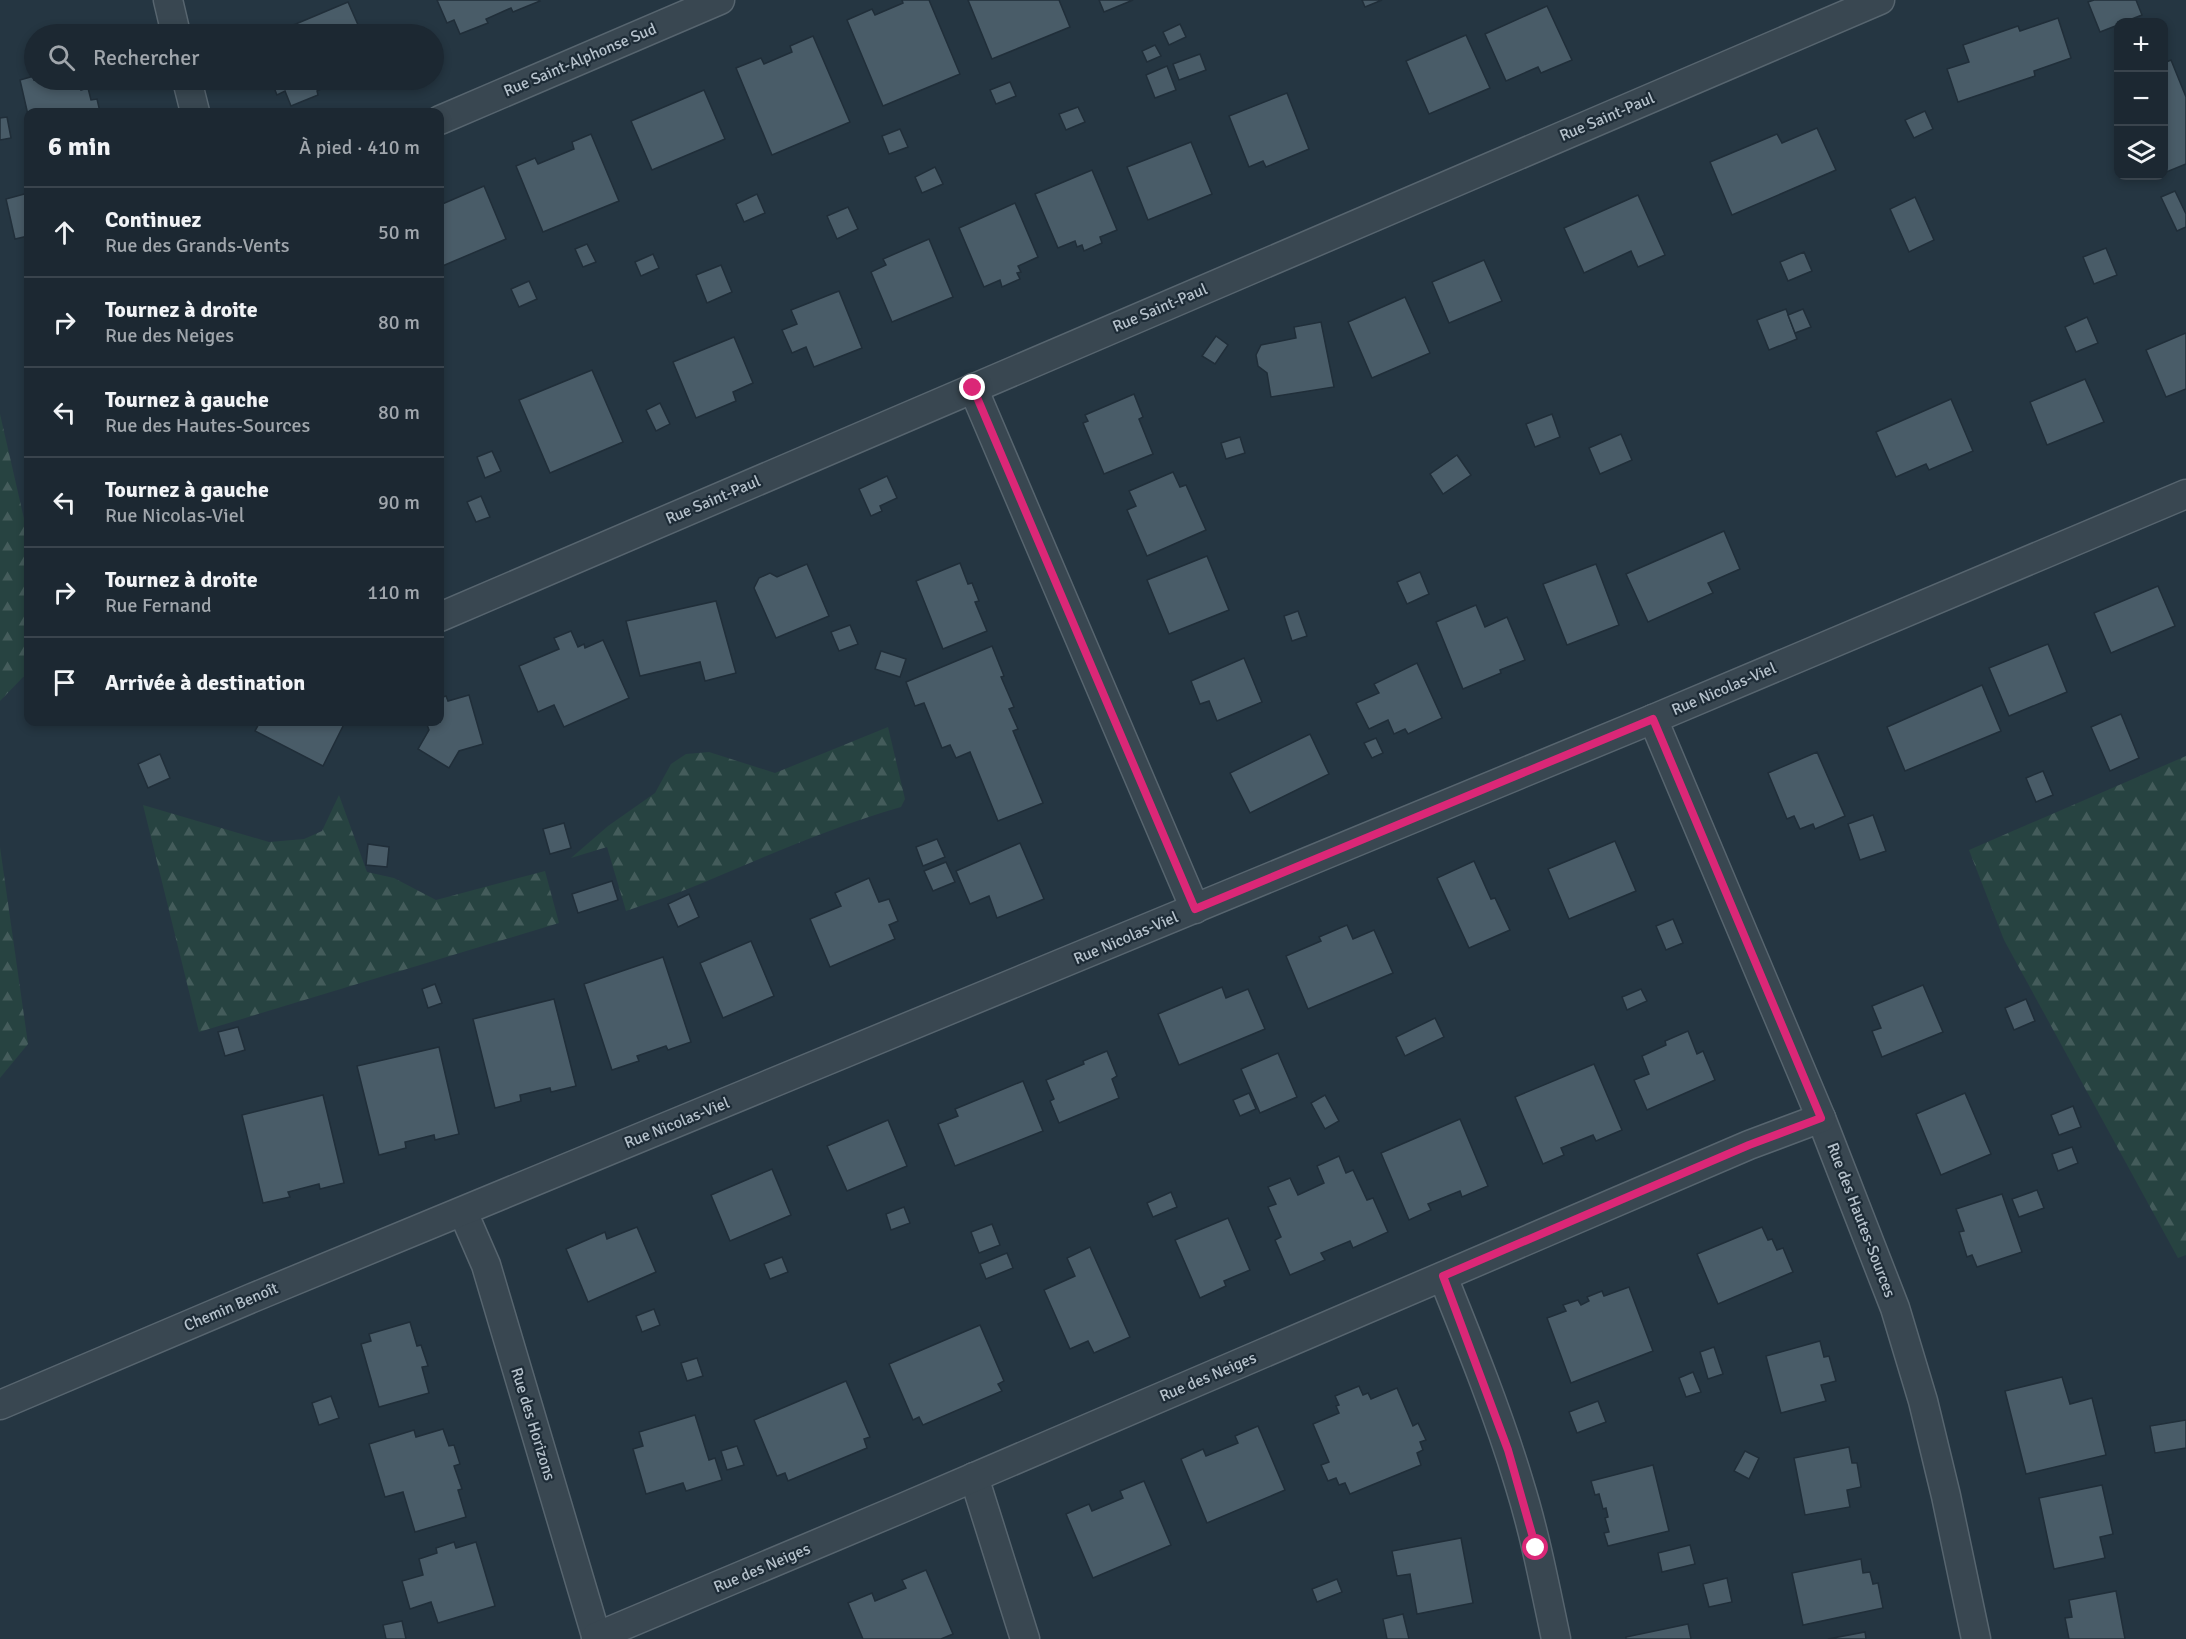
<!DOCTYPE html>
<html lang="fr">
<meta charset="utf-8">
<style>
body{margin:0;font-family:Signika,sans-serif;background:#25303a;color:#f1f3f6}
.controls{position:absolute;right:18px;top:18px;display:grid;overflow:hidden;border-radius:12px;box-shadow:0 3px 9px #0003}
.controls button{width:54px;height:54px;display:grid;place-items:center;padding:0;border:0;border-bottom:2px solid #3a444d;background:#1c2832;color:#f1f3f6;font:30px sans-serif}
.stop{position:absolute;width:18px;height:18px;margin:-14px;border:4px solid #db2777;border-radius:50%;background:#fff}
.stop.end{background:#db2777;border-color:#fff;box-shadow:0 2px 6px #0008}
.list{margin:0;padding:0;list-style:none}
h2{display:flex;justify-content:space-between;align-items:center;height:78px;margin:0;padding:0 24px;font-size:26px}
h2 small{font-size:20px;font-weight:400;color:#a0a6ac}
.list li{display:grid;grid-template-columns:39px 1fr auto;gap:18px;align-items:center;box-sizing:border-box;height:90px;padding:0 24px;border-top:2px solid #3a444d}
.list b{display:block;font-size:22px;white-space:nowrap}
.list p{margin:0;font-size:20px;white-space:nowrap;color:#a0a6ac}
.list em{font-size:20px;font-style:normal;color:#a0a6ac}
.icon{flex:none;width:33px;height:33px;fill:none;stroke:currentColor;stroke-width:2;stroke-linecap:round;stroke-linejoin:round}
.map{position:relative;flex:none;width:2186px;height:1639px;overflow:hidden}
.search{position:absolute;background:#1c2832;box-shadow:0 3px 9px #0003;left:24px;top:24px;width:420px;height:66px;display:flex;align-items:center;gap:15px;box-sizing:border-box;padding:0 21px;border-radius:33px;color:#a0a6ac;font-size:22px}
.panel{position:absolute;background:#1c2832;box-shadow:0 3px 9px #0003;left:24px;top:108px;width:420px;height:618px;border-radius:12px}
.map>svg:first-child{display:block}
</style>
<div class="map">
<svg width="2186" height="1639" viewBox="0 0 2186 1639">
<defs>
<pattern id="forest-firs" width="22" height="20" patternUnits="userSpaceOnUse" patternTransform="scale(1.5)"><rect width="22" height="20" fill="#274341"/><path d="M5 1l3.5 6h-7zM16 11l3.5 6h-7z" fill="#445c5b"/></pattern>
</defs>
<rect width="100%" height="100%" fill="#253642"/>
<g fill="url(#forest-firs)">
<path d="M0 414 28 536V672L0 701Z"/>
<path d="M888 727 905 799 901 807C832 827 766 856 700 884 676 894 651 902 626 911L607 847 571 858 608 826 655 793 671 764 686 754 709 752 775 773Z"/>
<path d="M2186 756V1255L2178 1258 2004 940 1969 850Z"/>
<path d="M339 795 367 872 394 878 436 900 545 871 559 923 199 1032 143 805 269 842 304 839 322 831Z"/>
<path d="M0 847 28 1044 0 1078Z"/>
</g>
<g fill="#495c68" stroke="#202e39" stroke-width="1.5">
<path d="M437 0H539L540 1 513 12 511 8 486 19 488 23 460 34 454 20 447 23Z"/>
<path d="M902 0H929L960 74 883 106 847 20 872 9 875 15 903 3Z"/>
<path d="M968 0H1059L1070 27 992 59Z"/>
<path d="M1099 0H1133L1104 12Z"/>
<path d="M1362 0H1382L1365 7Z"/>
<path d="M2094 0H2136L2142 15 2124 22H2118V25L2100 32 2088 2Z"/>
<path d="M348 2 362 34H272Z"/>
<path d="M1547 6 1572 60 1541 73 1538 67 1506 81 1485 34Z"/>
<path d="M2058 18 2071 58 2034 71 2035 76 1958 102 1947 69 1969 62 1963 45 2018 26 2020 31Z"/>
<path d="M1180 24 1186 37 1169 45 1163 32Z"/>
<path d="M1466 35 1490 88 1429 114 1406 61Z"/>
<path d="M813 36 850 122 772 155 736 68 761 58 764 64 792 52 790 46Z"/>
<path d="M1155 45 1161 56 1147 62 1142 51Z"/>
<path d="M1200 54 1206 70 1179 80 1173 64Z"/>
<path d="M2171 60 2186 97V164L2164 173V63Z"/>
<path d="M1167 66 1176 90 1155 98 1146 75Z"/>
<path d="M34 76V80H68V82L79 80 81 90 88 88 91 100 97 99 100 112H28V115L20 80Z"/>
<path d="M271 80H353L344 84 342 80 317 91 318 95 291 106 285 91 277 95Z"/>
<path d="M1010 82 1016 96 996 104 990 90Z"/>
<path d="M704 90 725 139 652 170 631 121Z"/>
<path d="M1287 93 1309 149 1266 167 1263 161 1249 167 1229 116Z"/>
<path d="M1078 107 1085 122 1066 130 1059 114Z"/>
<path d="M1925 111 1933 129 1914 138 1905 120Z"/>
<path d="M7 117 11 138 0 140V118Z"/>
<path d="M1817 128 1836 170 1732 215 1710 162 1777 134 1782 143Z"/>
<path d="M900 129 908 147 889 154 882 136Z"/>
<path d="M591 134 619 201 543 232 516 166 535 158 538 164 574 149 572 142Z"/>
<path d="M1191 142 1212 194 1148 220 1127 167Z"/>
<path d="M935 167 943 184 922 193 915 177Z"/>
<path d="M1092 170 1117 230 1100 237 1102 243 1084 251 1082 245 1077 247 1075 241 1058 248 1035 194Z"/>
<path d="M484 186 506 239 440 267V205Z"/>
<path d="M2175 191 2186 214V227L2177 231 2161 197Z"/>
<path d="M28 193V236L15 239 6 199Z"/>
<path d="M757 194 765 213 744 222 736 204Z"/>
<path d="M1638 195 1665 255 1638 267 1631 251 1584 273 1564 228Z"/>
<path d="M1915 197 1934 240 1909 252 1890 209Z"/>
<path d="M1015 203 1038 257 1018 266 1021 272 1017 273 1020 279 1002 287 1000 280 984 287 959 228Z"/>
<path d="M848 207 858 229 837 239 827 216Z"/>
<path d="M929 239 953 297 892 322 871 272 886 265 883 259Z"/>
<path d="M587 244 596 262 583 267 575 249Z"/>
<path d="M2106 248 2117 275 2094 284 2083 257Z"/>
<path d="M1804 252 1812 271 1788 281 1780 262Z"/>
<path d="M653 254 659 268 641 276 635 262Z"/>
<path d="M1484 260 1502 301 1449 323 1432 282Z"/>
<path d="M721 265 732 292 707 303 696 275Z"/>
<path d="M529 281 537 299 519 307 511 289Z"/>
<path d="M839 291 862 348 814 367 806 347 792 353 782 330 797 324 791 310Z"/>
<path d="M1405 297 1430 353 1372 378 1348 322Z"/>
<path d="M1786 309 1797 339 1769 350 1757 320Z"/>
<path d="M1803 309 1811 327 1795 333 1788 315Z"/>
<path d="M2087 317 2098 343 2076 352 2065 327Z"/>
<path d="M1321 322 1334 387 1271 397 1267 373 1258 366 1256 355 1261 345 1296 338 1294 327Z"/>
<path d="M2186 333V389L2166 397 2146 350Z"/>
<path d="M1216 336 1228 345 1215 364 1202 356Z"/>
<path d="M734 337 753 383 733 392 736 401 696 418 673 362Z"/>
<path d="M592 370 623 442 550 473 519 400Z"/>
<path d="M2085 379 2104 422 2047 445 2030 402Z"/>
<path d="M1134 394 1143 417 1139 419 1153 454 1104 474 1083 423 1088 421 1085 415Z"/>
<path d="M1951 399 1973 451 1929 470 1926 464 1896 477 1876 432Z"/>
<path d="M660 403 670 424 656 431 646 410Z"/>
<path d="M1552 414 1560 437 1535 447 1526 424Z"/>
<path d="M1621 434 1632 460 1600 474 1589 448Z"/>
<path d="M1240 437 1245 453 1226 459 1221 443Z"/>
<path d="M492 451 501 471 485 478 477 457Z"/>
<path d="M1457 455 1471 475 1443 494 1430 474Z"/>
<path d="M1173 472 1180 487 1186 485 1206 530 1147 556 1127 510 1136 506 1129 491Z"/>
<path d="M887 476 897 498 880 506 882 511 871 516 859 489Z"/>
<path d="M481 496 490 517 476 522 467 502Z"/>
<path d="M1724 531 1740 569 1708 583 1713 593 1648 622 1626 574Z"/>
<path d="M1207 556 1229 610 1169 634 1147 580Z"/>
<path d="M960 563 968 584 972 583 979 601 975 602 987 631 943 649 916 581Z"/>
<path d="M807 564 829 616 776 638 754 588 759 578 770 573 777 577Z"/>
<path d="M1596 564 1619 625 1567 645 1543 584Z"/>
<path d="M1420 572 1429 594 1407 604 1397 582Z"/>
<path d="M2158 586 2175 626 2111 653 2094 613Z"/>
<path d="M716 601 736 673 705 681 700 662 640 676 626 621Z"/>
<path d="M1476 605 1485 627 1507 617 1525 660 1500 670 1501 673 1463 689 1436 622Z"/>
<path d="M1298 611 1307 636 1292 641 1284 616Z"/>
<path d="M850 625 858 644 839 651 831 632Z"/>
<path d="M571 631 578 647 584 644 585 648 603 640 629 698 564 727 554 705 538 712 519 666 559 649 554 638Z"/>
<path d="M2048 644 2067 692 2009 716 1989 668Z"/>
<path d="M992 646 1004 676 1001 677 1014 707 1009 709 1018 729 1013 731 1043 803 998 821 970 752 956 758 950 745 942 748 924 703 915 706 906 682Z"/>
<path d="M881 651 906 659 900 677 875 669Z"/>
<path d="M1244 658 1262 702 1217 721 1209 701 1200 704 1191 681Z"/>
<path d="M1417 663 1442 718 1408 734 1405 729 1394 734 1388 720 1369 729 1356 703 1379 693 1374 684Z"/>
<path d="M1982 685 2001 731 1905 771 1887 727Z"/>
<path d="M469 695 483 744 459 751 449 768 418 749 429 730 426 722H440V698L446 696 448 701Z"/>
<path d="M2121 714 2139 758 2110 771 2091 727Z"/>
<path d="M260 722H339L344 724 323 766 255 731Z"/>
<path d="M1310 734 1329 774 1250 813 1230 773Z"/>
<path d="M1376 738 1383 753 1372 758 1364 743Z"/>
<path d="M1817 752 1845 816 1815 829 1813 824 1800 829 1794 816 1787 819 1768 773Z"/>
<path d="M160 754 170 778 148 788 138 764Z"/>
<path d="M2043 771 2053 795 2036 802 2026 778Z"/>
<path d="M1873 815 1886 851 1860 860 1848 824Z"/>
<path d="M564 823 571 848 550 854 543 829Z"/>
<path d="M937 839 945 857 923 866 916 847Z"/>
<path d="M1615 841 1636 891 1569 919 1548 869Z"/>
<path d="M1020 843 1044 899 997 918 989 896 970 904 956 871Z"/>
<path d="M368 844 389 847 387 867 366 865Z"/>
<path d="M1474 861 1491 899 1495 898 1510 930 1469 948 1437 878Z"/>
<path d="M946 862 955 882 933 891 924 871Z"/>
<path d="M869 878 879 902 889 899 898 921 889 925 895 939 830 967 810 919 841 906 835 893Z"/>
<path d="M612 881 618 900 578 913 572 894Z"/>
<path d="M689 894 699 917 678 927 668 904Z"/>
<path d="M1673 919 1683 943 1666 950 1656 926Z"/>
<path d="M1347 925 1353 939 1374 930 1393 973 1308 1009 1286 956 1321 941 1319 937Z"/>
<path d="M751 941 774 996 723 1018 700 963Z"/>
<path d="M663 957 691 1042 668 1050 666 1046 637 1056 639 1061 612 1070 584 984Z"/>
<path d="M435 984 442 1003 428 1008 422 989Z"/>
<path d="M1923 985 1943 1032 1882 1057 1872 1031 1881 1028 1872 1006Z"/>
<path d="M1222 987 1226 998 1248 989 1265 1029 1179 1065 1158 1014Z"/>
<path d="M1641 989 1647 1001 1627 1010 1622 997Z"/>
<path d="M554 999 576 1086 551 1092 550 1088 520 1095 521 1101 495 1108 473 1019Z"/>
<path d="M2026 999 2035 1021 2014 1030 2005 1008Z"/>
<path d="M1435 1018 1444 1037 1405 1056 1396 1037Z"/>
<path d="M238 1027 245 1050 225 1056 218 1032Z"/>
<path d="M1688 1031 1697 1054 1703 1051 1715 1080 1647 1110 1634 1080 1649 1074 1642 1056 1666 1045 1665 1041Z"/>
<path d="M439 1047 459 1134 435 1140 434 1135 405 1142 406 1148 379 1155 357 1066Z"/>
<path d="M1107 1051 1117 1076 1112 1079 1119 1098 1059 1123 1050 1101 1054 1099 1046 1080 1084 1064 1083 1061Z"/>
<path d="M1278 1053 1297 1097 1260 1113 1241 1069Z"/>
<path d="M1594 1064 1622 1130 1596 1141 1593 1135 1561 1148 1564 1155 1543 1164 1515 1097Z"/>
<path d="M1023 1081 1043 1131 955 1166 938 1124 958 1116 955 1109Z"/>
<path d="M1249 1093 1256 1109 1240 1116 1233 1100Z"/>
<path d="M1965 1093 1991 1154 1941 1175 1916 1114Z"/>
<path d="M323 1095 344 1183 320 1189 319 1184 288 1192 290 1197 263 1203 242 1115Z"/>
<path d="M1325 1095 1339 1121 1325 1129 1311 1103Z"/>
<path d="M2073 1106 2081 1127 2059 1135 2051 1115Z"/>
<path d="M1460 1119 1488 1186 1462 1197 1460 1191 1428 1204 1431 1210 1409 1220 1381 1153Z"/>
<path d="M888 1120 907 1166 847 1191 827 1146Z"/>
<path d="M2072 1147 2078 1163 2058 1171 2052 1154Z"/>
<path d="M1339 1156 1346 1173 1353 1170 1367 1200 1373 1198 1388 1232 1353 1248 1350 1241 1321 1253 1325 1260 1290 1275 1275 1240 1281 1237 1268 1207 1276 1204 1268 1187 1290 1178 1298 1195 1324 1183 1317 1166Z"/>
<path d="M772 1169 791 1215 730 1241 711 1195Z"/>
<path d="M2037 1190 2044 1208 2019 1217 2012 1199Z"/>
<path d="M1171 1192 1177 1207 1153 1217 1147 1203Z"/>
<path d="M2002 1194 2022 1252 1977 1267 1972 1255 1967 1257 1959 1232 1964 1231 1956 1209Z"/>
<path d="M904 1207 910 1223 891 1230 886 1214Z"/>
<path d="M1228 1218 1250 1270 1224 1281 1226 1286 1200 1298 1175 1240Z"/>
<path d="M992 1224 1000 1245 979 1253 971 1232Z"/>
<path d="M637 1227 656 1272 588 1302 566 1249 605 1232 607 1239Z"/>
<path d="M1762 1227 1768 1240 1772 1239 1777 1250 1783 1248 1793 1272 1718 1304 1697 1254Z"/>
<path d="M1090 1247 1130 1337 1094 1353 1088 1341 1070 1349 1044 1290 1075 1276 1067 1258Z"/>
<path d="M1007 1253 1013 1268 986 1279 980 1264Z"/>
<path d="M782 1257 788 1272 770 1279 764 1264Z"/>
<path d="M1629 1287 1653 1351 1571 1383 1547 1318 1566 1311 1563 1305 1578 1300 1581 1305 1589 1301 1587 1297 1602 1291 1604 1296Z"/>
<path d="M654 1309 660 1325 642 1332 636 1316Z"/>
<path d="M410 1322 417 1346 421 1345 428 1366 422 1367 429 1393 379 1407 361 1344 371 1341 369 1334Z"/>
<path d="M980 1325 1004 1381 998 1384 1002 1391 923 1425 919 1417 913 1420 889 1364Z"/>
<path d="M1820 1341 1824 1357 1829 1356 1836 1381 1821 1385 1826 1401 1781 1413 1766 1356Z"/>
<path d="M1714 1347 1723 1374 1708 1379 1700 1352Z"/>
<path d="M697 1358 703 1376 687 1381 681 1363Z"/>
<path d="M1693 1372 1701 1392 1686 1397 1679 1378Z"/>
<path d="M2062 1377 2070 1404 2092 1398 2106 1455 2026 1474 2005 1391Z"/>
<path d="M846 1381 870 1437 864 1439 867 1448 788 1481 785 1473 777 1476 754 1420Z"/>
<path d="M1359 1386 1363 1395 1368 1393 1371 1399 1397 1388 1413 1426 1418 1423 1426 1440 1420 1442 1423 1450 1417 1453 1421 1465 1350 1494 1345 1483 1339 1485 1336 1478 1328 1481 1321 1465 1329 1462 1313 1424 1339 1413 1336 1406 1339 1405 1335 1396Z"/>
<path d="M331 1396 339 1418 319 1425 312 1403Z"/>
<path d="M1598 1401 1606 1422 1577 1433 1569 1412Z"/>
<path d="M695 1415 709 1460 715 1458 722 1480 686 1491 683 1483 646 1494 633 1449 643 1446 639 1432Z"/>
<path d="M2186 1420V1448L2155 1453 2150 1426Z"/>
<path d="M1258 1426 1285 1490 1207 1523 1181 1459 1203 1449 1206 1456 1238 1443 1235 1436Z"/>
<path d="M443 1429 449 1446 454 1445 460 1464 454 1466 462 1489 458 1490 466 1517 415 1532 403 1492 385 1497 369 1444 414 1430 416 1437Z"/>
<path d="M737 1446 744 1465 727 1470 721 1451Z"/>
<path d="M1849 1447 1852 1463H1857L1861 1487 1847 1490 1850 1507 1805 1515 1794 1458Z"/>
<path d="M1745 1451 1759 1458 1749 1479 1734 1471Z"/>
<path d="M1653 1465 1669 1531 1608 1546 1604 1533 1609 1532 1605 1518 1608 1517 1606 1508 1603 1509 1599 1494 1595 1495 1591 1481Z"/>
<path d="M1144 1481 1171 1545 1093 1578 1066 1514 1089 1504 1092 1511 1123 1498 1120 1491Z"/>
<path d="M2102 1485 2113 1534 2100 1537 2105 1558 2054 1569 2039 1498Z"/>
<path d="M1461 1538 1473 1603 1417 1614 1410 1574 1397 1576 1392 1551Z"/>
<path d="M454 1542 456 1548 476 1542 495 1606 438 1623 431 1602 410 1609 402 1581 423 1575 419 1559 437 1553 436 1548Z"/>
<path d="M1690 1545 1695 1564 1662 1572 1658 1553Z"/>
<path d="M1861 1559 1863 1573 1870 1572 1873 1584 1878 1583 1883 1608 1803 1625 1792 1573Z"/>
<path d="M926 1570 953 1634 941 1639H863L848 1603 872 1593 875 1601 906 1588 902 1580Z"/>
<path d="M1727 1578 1732 1602 1709 1607 1703 1584Z"/>
<path d="M1337 1579 1342 1592 1317 1602 1312 1589Z"/>
<path d="M2116 1591 2125 1639H2069L2065 1618 2072 1617 2069 1600Z"/>
<path d="M1403 1614 1409 1639H1387L1383 1619Z"/>
<path d="M402 1621 406 1639H386L383 1625Z"/>
<path d="M1688 1624 1691 1639H1626V1637Z"/>
<path d="M1865 1632 1866 1639H1828Z"/>
</g>
<g fill="none" stroke-linecap="round" stroke-linejoin="round">
<defs>
<g id="street">
<path d="M168 0 176 34"/>
<path d="M187 80 195 112"/>
<path d="M440 120 720 0"/>
<path d="M973 388 1195 909"/>
<path d="M440 617 1880 0"/>
<path d="M1653 719 1821 1118 1895 1308 1923 1401 1946 1496 1976 1639"/>
<path d="M463 1212 486 1265 597 1639"/>
<path d="M1443 1277C1470 1344 1498 1413 1519 1483 1535 1534 1545 1587 1556 1639"/>
<path d="M0 1405 252 1298 1653 719 2186 494"/>
<path d="M974 1477 1025 1639"/>
<path d="M596 1637 900 1509 1749 1145 1821 1118"/>
</g>
</defs>
<use href="#street" stroke="#57656f" stroke-width="31"/>
<use href="#street" stroke="#394751" stroke-width="28"/>
</g>
<g fill="none" stroke-linecap="round" stroke-linejoin="round">
<path stroke="#db2777" stroke-width="8" d="M973 388 1195 909 1653 719 1821 1118 1749 1145 1443 1276 1508 1450 1536 1548"/>
</g>
<g text-anchor="middle" dominant-baseline="central" stroke-width="4.5" stroke-linejoin="round" paint-order="stroke">
<g font-size="16" fill="#b6c2cc" stroke="#1e2c37">
<text transform="translate(580 60) rotate(-23)">Rue Saint-Alphonse Sud</text>
<text transform="translate(1607 117) rotate(-23)">Rue Saint-Paul</text>
<text transform="translate(1160 308) rotate(-23)">Rue Saint-Paul</text>
<text transform="translate(713 500) rotate(-23)">Rue Saint-Paul</text>
<text transform="translate(1724 689) rotate(-23)">Rue Nicolas-Viel</text>
<text transform="translate(1126 938) rotate(-23)">Rue Nicolas-Viel</text>
<text transform="translate(677 1123) rotate(-22)">Rue Nicolas-Viel</text>
<text transform="translate(1861 1220) rotate(69)">Rue des Hautes-Sources</text>
<text transform="translate(231 1307) rotate(-23)">Chemin Benoît</text>
<text transform="translate(1208 1377) rotate(-23)">Rue des Neiges</text>
<text transform="translate(533 1424) rotate(73)">Rue des Horizons</text>
<text transform="translate(762 1568) rotate(-23)">Rue des Neiges</text>
</g>
</g>
</svg>
<div class="controls">
<button>+</button>
<button>−</button>
<button><svg class="icon" aria-label="layers" viewBox="0 0 24 24"><path d="M12 4l9 5-9 5-9-5zM3 14l9 5 9-5"/></svg></button>
</div>
<div class="stop" style="left:1536px;top:1548px"></div>
<div class="stop end" style="left:973px;top:388px"></div>
<div class="search"><svg class="icon" aria-label="search" viewBox="0 0 24 24"><circle cx="10" cy="10" r="6"/><path d="M15 15l6 6"/></svg>Rechercher</div>
<section class="panel">
<h2>6 min<small>À pied · 410 m</small></h2>
<ul class="list">
<li><svg class="icon" aria-label="ahead" viewBox="0 0 24 24"><path d="M12 20V5M6 11l6-6 6 6"/></svg><div><b>Continuez</b><p>Rue des Grands-Vents</p></div><em>50 m</em></li>
<li><svg class="icon" aria-label="right" viewBox="0 0 24 24"><path d="M7 20v-9h11M14 6l5 5-5 5"/></svg><div><b>Tournez à droite</b><p>Rue des Neiges</p></div><em>80 m</em></li>
<li><svg class="icon" aria-label="left" viewBox="0 0 24 24"><path d="M17 20v-9H6M10 6l-5 5 5 5"/></svg><div><b>Tournez à gauche</b><p>Rue des Hautes-Sources</p></div><em>80 m</em></li>
<li><svg class="icon" aria-label="left" viewBox="0 0 24 24"><path d="M17 20v-9H6M10 6l-5 5 5 5"/></svg><div><b>Tournez à gauche</b><p>Rue Nicolas-Viel</p></div><em>90 m</em></li>
<li><svg class="icon" aria-label="right" viewBox="0 0 24 24"><path d="M7 20v-9h11M14 6l5 5-5 5"/></svg><div><b>Tournez à droite</b><p>Rue Fernand</p></div><em>110 m</em></li>
<li><svg class="icon" aria-label="arrive" viewBox="0 0 24 24"><path d="M6 21V4h12l-3 4 3 4H6"/></svg><div><b>Arrivée à destination</b></div></li>
</ul>
</section>
</div>
